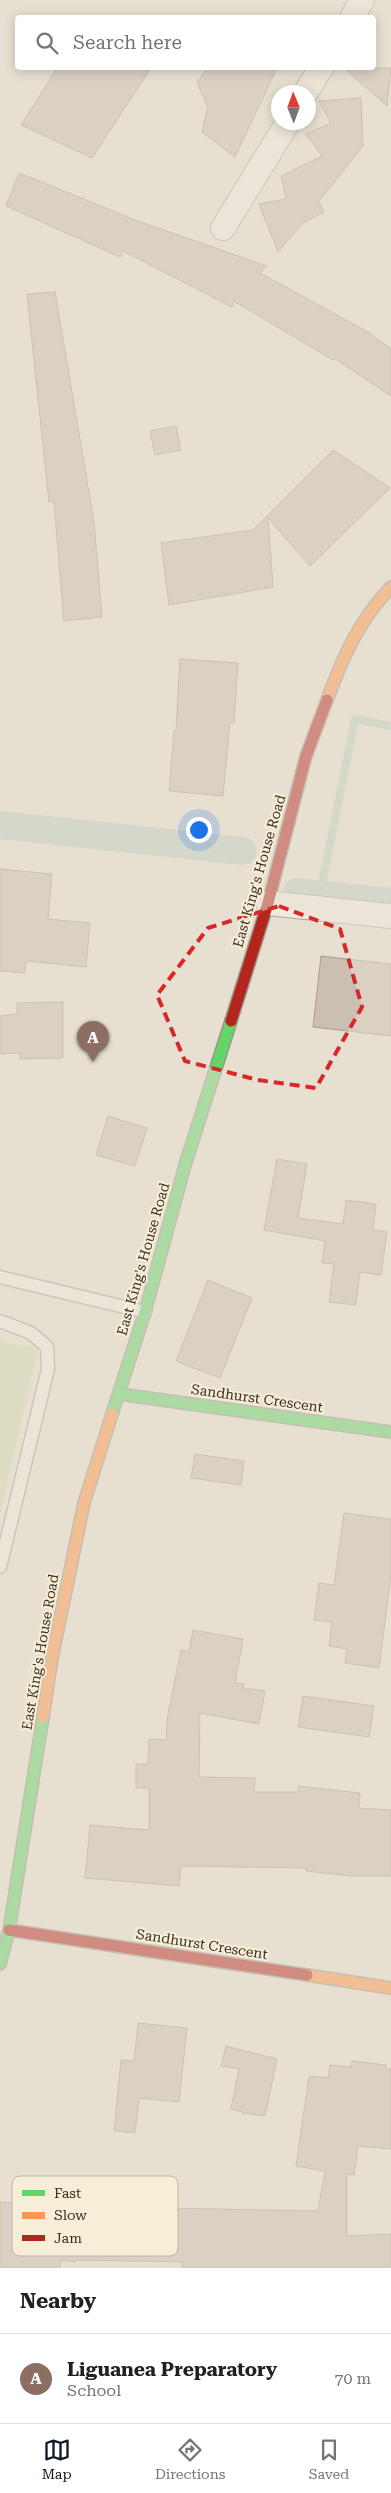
<!DOCTYPE html>
<style>
body{margin:0;font-family:"Roboto Serif",serif;background:#f6f6f6;color:#202124}
.compass{position:absolute;left:271px;top:85px;width:45px;height:45px;border-radius:50%;background:#fff;box-shadow:0 2px 12px #0003;rotate:359deg}
.you{position:absolute;left:198px;top:829px;width:18px;height:18px;margin:-12px;border:4px solid #fff;border-radius:50%;background:#1a73e8;box-shadow:0 0 0 8px #1a73e833}
.badge{display:grid;place-items:center;width:32px;height:32px;border-radius:50%;background:#111827;color:#fff;font-size:16px;font-weight:700}
.pin{position:absolute;translate:-50% -41px;filter:drop-shadow(0 1px 2px #0008)}
.pin::after{content:'';position:absolute;top:26px;width:18px;height:15px;background:inherit;clip-path:polygon(0 0,100% 0,50% 100%)}
.list{margin:0;padding:0;list-style:none}
h2{display:flex;justify-content:space-between;align-items:center;height:65px;margin:0;padding:0 20px;font-size:21px}
h2 small{font-size:16px;font-weight:400;color:#757577}
.list li{display:grid;grid-template-columns:32px 1fr auto;gap:15px;align-items:center;box-sizing:border-box;height:90px;padding:0 20px;border-top:1px solid #e0e0e0}
.list b{display:block;font-size:19px;white-space:nowrap}
.list p{margin:0;font-size:16px;white-space:nowrap;color:#757577}
.list em{font-size:16px;font-style:normal;color:#757577}
.icon{flex:none;width:28px;height:28px;fill:none;stroke:currentColor;stroke-width:2;stroke-linecap:round;stroke-linejoin:round}
.map{position:relative;flex:none;width:391px;height:2268px;overflow:hidden}
.search{position:absolute;background:#fff;box-shadow:0 2px 12px #0003;left:15px;right:15px;top:15px;height:55px;display:flex;align-items:center;gap:12px;box-sizing:border-box;padding:0 18px;border-radius:5px;color:#757577;font-size:19px}
.sheet{height:155px;background:#fff}
nav{display:flex;justify-content:space-around;align-items:center;box-sizing:border-box;height:70px;border-top:1px solid #e0e0e0;background:#fff;font-size:14px;color:#757577}
nav a{display:grid;justify-items:center;gap:2px}
nav .on{color:#111827}
.map>svg:first-child{display:block}
</style>
<div class="map">
<svg width="391" height="2268" viewBox="0 0 391 2268">
<rect width="100%" height="100%" fill="#e7e0d1"/>
<path fill="#d6d7b3" d="M0 1341 38 1349 0 1516Z"/>
<g fill="none" stroke-linecap="round" stroke-linejoin="round">
<path stroke="#bcccc2" stroke-width="8" d="M320 894 355 719 391 726"/>
<g stroke="#bcccc2" stroke-width="28">
<path d="M0 825 243 851"/>
<path d="M297 892 391 902"/>
</g>
</g>
<g fill="#cbbfb2" stroke="#a89c90">
<path d="M57 68H151L92 158 21 125Z"/>
<path d="M207 68H277L235 157 202 132 208 107 197 83Z"/>
<path d="M344 68H391L387 106Z"/>
<path d="M361 98 363 146 319 201 324 212 303 223 278 252 259 204 286 199 281 176 322 156 306 134 331 123 319 101Z"/>
<path d="M19 173 138 221 267 266 260 273 368 332 391 349V396L334 358 333 360 234 301 232 307 123 251 120 257 6 206Z"/>
<path d="M55 292 94 522 102 617 64 621 54 502H49L27 294Z"/>
<path d="M176 426 181 450 155 455 150 431Z"/>
<path d="M333 450 390 488 310 566 268 518 273 587 169 605 161 543 253 530Z"/>
<path d="M180 659 238 663 234 723H230L223 796 169 791 174 731H176Z"/>
<path d="M0 869 52 874 48 919 90 923 86 967 26 961 25 973 0 971Z"/>
<path d="M321 956 391 964V1036L313 1027Z"/>
<path d="M63 1002V1058L20 1059V1053L0 1054V1016L17 1014V1003Z"/>
<path d="M108 1116 147 1128 135 1166 96 1155Z"/>
<path d="M277 1159 307 1164 298 1218 343 1224 346 1200 376 1204 373 1230 387 1232 381 1275 360 1272 356 1305 329 1302 334 1264 322 1263 325 1241 264 1230Z"/>
<path d="M208 1280 252 1298 220 1378 176 1361Z"/>
<path d="M195 1454 244 1461 241 1485 191 1478Z"/>
<path d="M344 1513 391 1519V1575L379 1668 345 1663 347 1649 329 1646 332 1622 314 1620 319 1583 334 1585Z"/>
<path d="M193 1630 243 1639 235 1683 244 1684 243 1688 265 1691 259 1724 200 1713 199 1777 255 1778 254 1792H298V1786L360 1793 359 1808 391 1810V1876H351L306 1871 307 1868 181 1866 179 1886 85 1878 90 1825 149 1830V1788H136V1764H148L149 1739 166 1740 167 1719 181 1650 189 1652Z"/>
<path d="M303 1696 374 1706 369 1737 298 1727Z"/>
<path d="M138 2023 187 2028 179 2102 139 2098 135 2133 114 2131 121 2060 134 2061Z"/>
<path d="M226 2046 277 2059 265 2116 242 2113 243 2112 231 2109 239 2069 221 2066Z"/>
<path d="M352 2061 386 2065 385 2069H391V2149L358 2146 354 2175 347 2174V2236L391 2234V2268H182L183 2262 76 2260V2262L61 2260 60 2268H0V2202L88 2210 89 2177 163 2178 162 2208 318 2211 325 2171 296 2166 309 2076 328 2078 330 2065 351 2067Z"/>
</g>
<g fill="none" stroke-linecap="round" stroke-linejoin="round">
<defs>
<g id="lane">
<path d="M0 1277 145 1312"/>
<path d="M0 1321 31 1333 47 1347 48 1369 0 1567"/>
</g>
<g id="street">
<path d="M352 18 362 0"/>
<path d="M306 92 321 68"/>
<path d="M223 228 288 122"/>
<path d="M268 903 391 916"/>
</g>
<g id="fast">
<path d="M119 1394 391 1432"/>
<path d="M112 1414 145 1312 185 1165 231 1021"/>
<path d="M0 1964 9 1930 43 1717"/>
</g>
<g id="slow">
<path d="M327 700C343 657 359 620 391 587"/>
<path d="M43 1717 52 1658 84 1503 112 1414"/>
<path d="M307 1975 391 1988"/>
</g>
<g id="jam">
<path d="M231 1021 268 903 306 756 327 700"/>
<path d="M9 1930 307 1975"/>
</g>
</defs>
<use href="#lane" stroke="#ada599" stroke-width="15"/>
<use href="#street" stroke="#ada599" stroke-width="26"/>
<use href="#fast" stroke="#9c958a" stroke-width="14"/>
<use href="#slow" stroke="#9c958a" stroke-width="14"/>
<use href="#jam" stroke="#9c958a" stroke-width="14"/>
<use href="#lane" stroke="#efebe3" stroke-width="12"/>
<use href="#street" stroke="#efebe3" stroke-width="24"/>
<use href="#fast" stroke="#63d668" stroke-width="11"/>
<use href="#slow" stroke="#ff974d" stroke-width="11"/>
<use href="#jam" stroke="#b3261e" stroke-width="11"/>
</g>
<path d="M0 0H391V2268H0ZM279 906 340 929 362 1007 316 1088 258 1080 185 1061 157 995 208 928Z" fill="#e7e0d1" fill-opacity=".55" fill-rule="evenodd"/>
<path fill="none" stroke="#d62828" stroke-width="4" stroke-dasharray="10 6" stroke-linejoin="round" d="M279 906 340 929 362 1007 316 1088 258 1080 185 1061 157 995 208 928Z"/>
<g text-anchor="middle" dominant-baseline="central" stroke-width="4" stroke-linejoin="round" paint-order="stroke">
<g font-size="14" fill="#3d2e20" stroke="#f7eed8">
<text transform="translate(259 871) rotate(-74)">East King's House Road</text>
<text transform="translate(143 1259) rotate(-74)">East King's House Road</text>
<text transform="translate(257 1398) rotate(8)">Sandhurst Crescent</text>
<text transform="translate(40 1652) rotate(-80)">East King's House Road</text>
<text transform="translate(202 1944) rotate(9)">Sandhurst Crescent</text>
</g>
</g>
<rect x="12" y="2176" width="166" height="80" rx="8" fill="#f7eed8" stroke="#bfb4a1" stroke-width="1"/>
<rect x="22" y="2190" width="23" height="6" fill="#63d668"/>
<rect x="22" y="2212" width="23" height="7" fill="#ff974d"/>
<rect x="22" y="2235" width="23" height="6" fill="#b3261e"/>
<g font-size="14" fill="#3d2e20">
<text x="54" y="2198">Fast</text>
<text x="54" y="2220">Slow</text>
<text x="54" y="2243">Jam</text>
</g>
</svg>
<svg class="compass" viewBox="-18 -18 36 36"><path d="M0-13l5 13h-10z" fill="#e53935"/><path d="M0 13l5-13h-10z" fill="#757577"/></svg>
<div class="you"></div>
<div class="pin badge" style="left:93px;top:1062px;background:#8d6e63">A</div>
<div class="search"><svg class="icon" aria-label="search" viewBox="0 0 24 24"><circle cx="10" cy="10" r="6"/><path d="M15 15l6 6"/></svg>Search here</div>
</div>
<section class="sheet">
<h2>Nearby<small></small></h2>
<ul class="list">
<li><span class="badge" style="background:#8d6e63">A</span><div><b>Liguanea Preparatory</b><p>School</p></div><em>70 m</em></li>
</ul>
</section>
<nav>
<a class="on"><svg class="icon" aria-label="map" viewBox="0 0 24 24"><path d="M3 6l6-2 6 2 6-2v14l-6 2-6-2-6 2zM9 4v14M15 6v14"/></svg>Map</a>
<a><svg class="icon" aria-label="directions" viewBox="0 0 24 24"><path d="M12 3l9 9-9 9-9-9zM9 14v-3h6M13 9l2 2-2 2"/></svg>Directions</a>
<a><svg class="icon" aria-label="saved" viewBox="0 0 24 24"><path d="M7 4h10v16l-5-4-5 4z"/></svg>Saved</a>
</nav>
